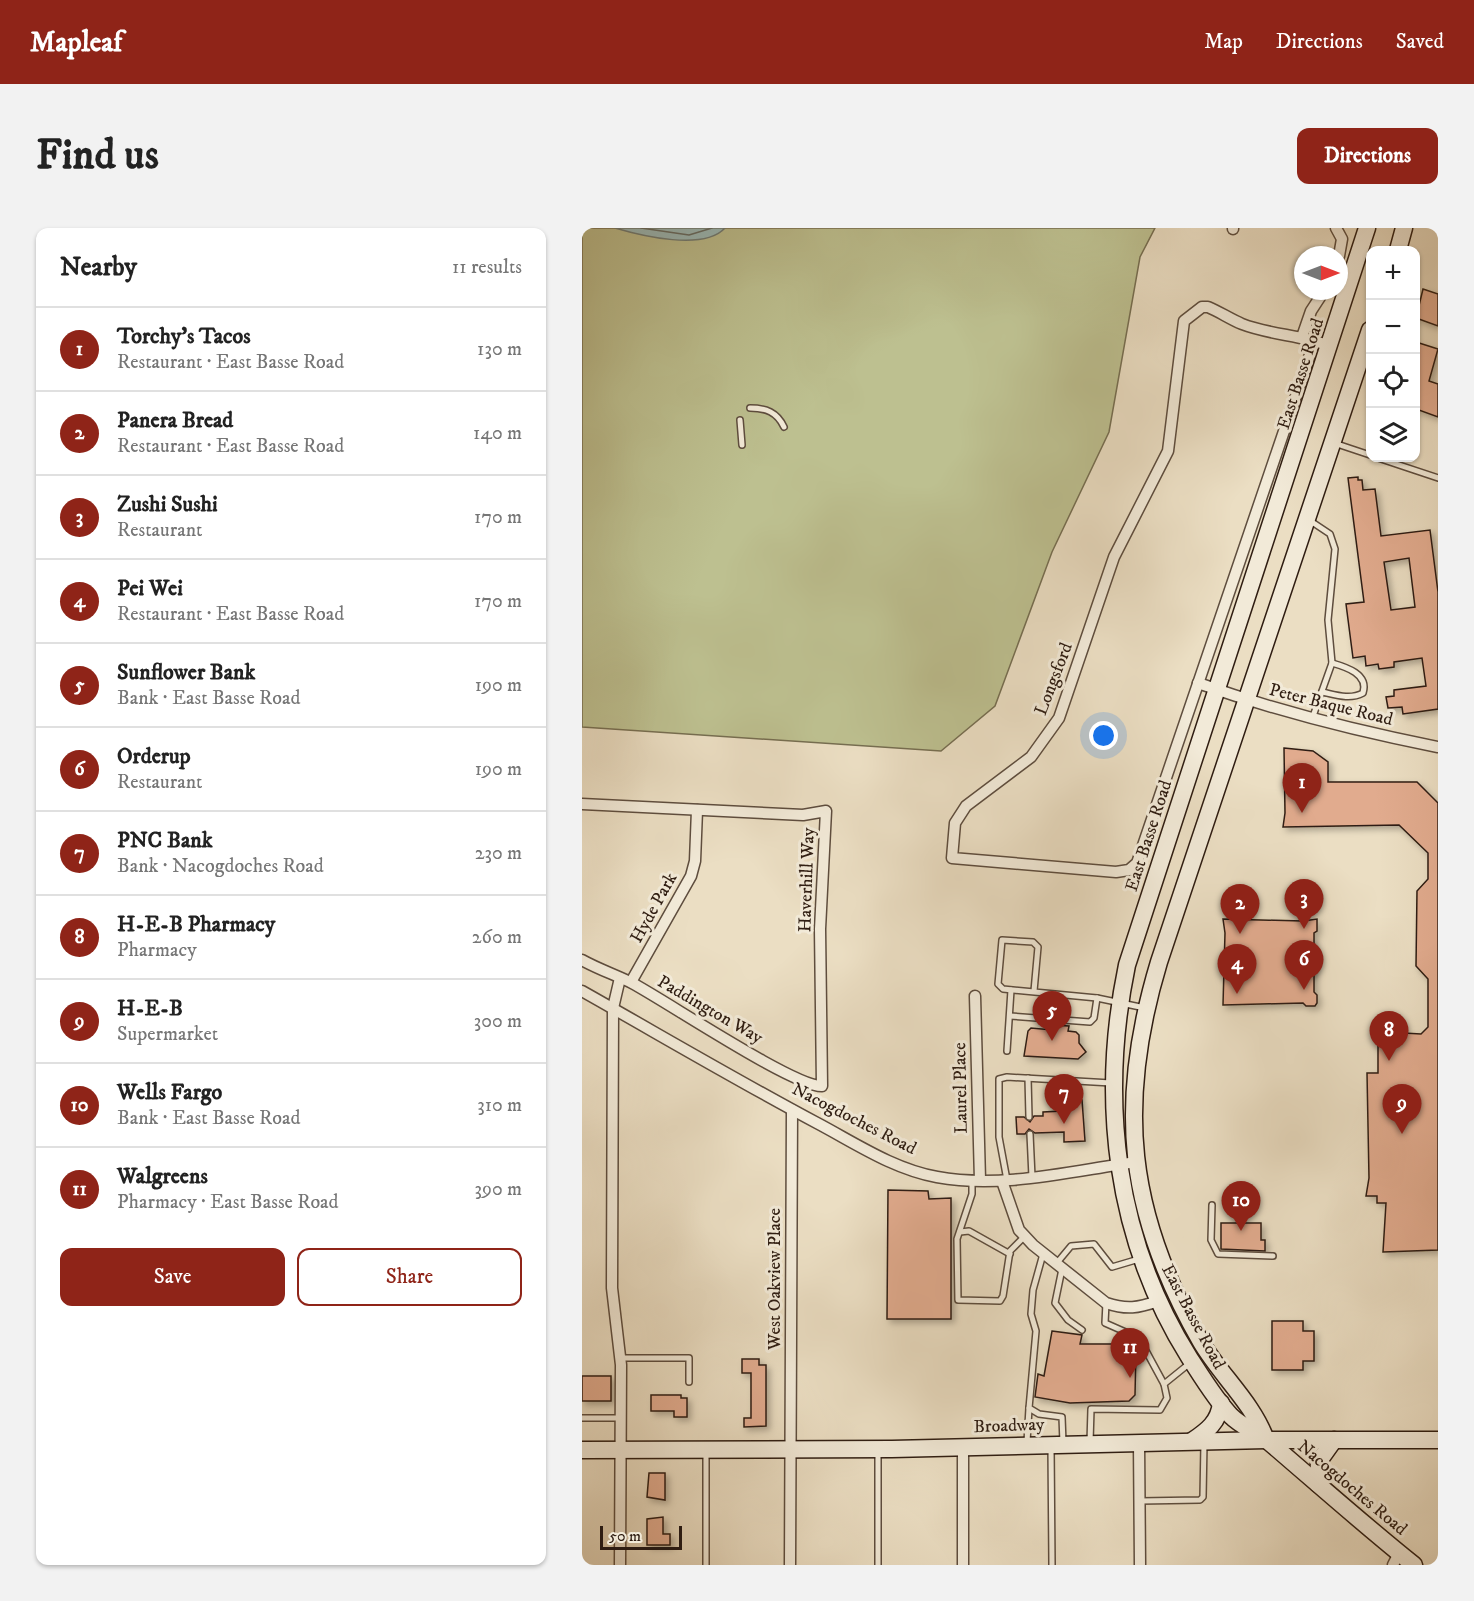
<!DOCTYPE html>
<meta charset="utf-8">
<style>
body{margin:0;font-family:"IM FELL DW Pica",serif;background:#f2f2f2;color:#222}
.controls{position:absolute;right:18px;top:18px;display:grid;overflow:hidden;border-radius:12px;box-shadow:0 2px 4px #0004}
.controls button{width:54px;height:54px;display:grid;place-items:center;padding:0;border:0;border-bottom:2px solid #e0e0e0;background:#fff;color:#222;font:30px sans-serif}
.compass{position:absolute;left:712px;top:18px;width:54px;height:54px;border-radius:50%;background:#fff;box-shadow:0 2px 4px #0004;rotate:90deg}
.scale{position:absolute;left:18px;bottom:15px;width:82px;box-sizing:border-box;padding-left:6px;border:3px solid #2f1d12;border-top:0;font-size:16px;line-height:21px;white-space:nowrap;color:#2f1d12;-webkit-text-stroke:4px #f2ead8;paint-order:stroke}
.you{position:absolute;left:522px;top:508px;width:21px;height:21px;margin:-15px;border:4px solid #fff;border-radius:50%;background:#1a73e8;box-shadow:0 0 0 9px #1a73e833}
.badge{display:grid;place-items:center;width:39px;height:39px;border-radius:50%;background:#8f2418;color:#fff;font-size:20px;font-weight:700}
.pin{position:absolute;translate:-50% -50px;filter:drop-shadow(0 2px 3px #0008)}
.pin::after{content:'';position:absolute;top:32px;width:21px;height:18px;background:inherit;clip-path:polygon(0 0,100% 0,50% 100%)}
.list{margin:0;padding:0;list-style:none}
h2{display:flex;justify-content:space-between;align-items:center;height:78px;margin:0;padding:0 24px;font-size:26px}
h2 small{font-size:20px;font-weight:400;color:#767676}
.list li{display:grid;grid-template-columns:39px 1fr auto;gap:18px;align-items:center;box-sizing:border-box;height:84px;padding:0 24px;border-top:2px solid #e0e0e0}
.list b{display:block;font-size:22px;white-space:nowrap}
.list p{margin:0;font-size:20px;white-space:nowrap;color:#767676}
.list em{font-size:20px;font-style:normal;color:#767676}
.actions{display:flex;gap:12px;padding:18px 24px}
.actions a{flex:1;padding:14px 0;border:2px solid #8f2418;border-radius:12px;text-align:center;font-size:21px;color:#8f2418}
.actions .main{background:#8f2418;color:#fff}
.icon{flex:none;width:33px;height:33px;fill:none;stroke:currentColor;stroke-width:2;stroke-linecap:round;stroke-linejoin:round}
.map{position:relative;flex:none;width:856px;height:1337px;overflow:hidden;border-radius:12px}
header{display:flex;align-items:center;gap:36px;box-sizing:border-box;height:84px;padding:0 30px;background:#8f2418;color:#fff}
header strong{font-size:28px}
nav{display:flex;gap:33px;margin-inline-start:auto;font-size:21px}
.intro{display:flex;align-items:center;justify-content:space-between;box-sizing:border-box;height:144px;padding:0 36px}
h1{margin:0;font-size:42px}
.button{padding:15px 27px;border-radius:12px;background:#8f2418;color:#fff;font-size:21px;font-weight:700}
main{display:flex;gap:36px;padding:0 36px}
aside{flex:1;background:#fff;border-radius:12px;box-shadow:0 2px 4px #0004}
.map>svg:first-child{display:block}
</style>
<header>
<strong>Mapleaf</strong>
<nav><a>Map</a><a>Directions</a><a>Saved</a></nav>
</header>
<div class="intro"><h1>Find us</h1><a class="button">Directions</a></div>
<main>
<aside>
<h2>Nearby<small>11 results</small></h2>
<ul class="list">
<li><span class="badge">1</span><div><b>Torchy's Tacos</b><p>Restaurant · East Basse Road</p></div><em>130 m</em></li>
<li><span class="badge">2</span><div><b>Panera Bread</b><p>Restaurant · East Basse Road</p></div><em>140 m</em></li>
<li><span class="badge">3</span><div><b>Zushi Sushi</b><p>Restaurant</p></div><em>170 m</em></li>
<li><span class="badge">4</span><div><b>Pei Wei</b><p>Restaurant · East Basse Road</p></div><em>170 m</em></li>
<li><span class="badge">5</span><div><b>Sunflower Bank</b><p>Bank · East Basse Road</p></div><em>190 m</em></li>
<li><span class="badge">6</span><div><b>Orderup</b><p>Restaurant</p></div><em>190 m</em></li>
<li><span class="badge">7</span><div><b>PNC Bank</b><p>Bank · Nacogdoches Road</p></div><em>230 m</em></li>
<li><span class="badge">8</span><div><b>H-E-B Pharmacy</b><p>Pharmacy</p></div><em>260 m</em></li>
<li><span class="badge">9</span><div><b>H-E-B</b><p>Supermarket</p></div><em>300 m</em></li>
<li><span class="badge">10</span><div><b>Wells Fargo</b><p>Bank · East Basse Road</p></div><em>310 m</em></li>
<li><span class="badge">11</span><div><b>Walgreens</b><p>Pharmacy · East Basse Road</p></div><em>390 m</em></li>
</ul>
<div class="actions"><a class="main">Save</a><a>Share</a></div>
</aside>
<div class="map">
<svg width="856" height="1337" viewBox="0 0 856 1337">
<defs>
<filter id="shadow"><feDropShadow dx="3.5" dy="3.5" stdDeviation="3" flood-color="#0004"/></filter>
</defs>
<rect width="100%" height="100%" fill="#ebdec3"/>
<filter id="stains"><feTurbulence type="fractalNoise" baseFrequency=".00333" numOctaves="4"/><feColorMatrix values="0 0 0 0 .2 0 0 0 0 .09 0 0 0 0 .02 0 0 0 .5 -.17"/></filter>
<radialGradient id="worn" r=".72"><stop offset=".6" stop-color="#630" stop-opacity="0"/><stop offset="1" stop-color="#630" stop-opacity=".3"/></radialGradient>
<path fill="#bdc090" stroke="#766e51" stroke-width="1.5" d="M0 0H573L558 29 527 204 470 324 413 478 359 523 0 499Z"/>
<path fill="#9abbbb" stroke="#6f7c77" stroke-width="1.5" d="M33 0H143C122 23 60 8 33 0Z"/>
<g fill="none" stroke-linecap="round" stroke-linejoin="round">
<path stroke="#646c66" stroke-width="1.5" d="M59 0 107 7 130 0"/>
</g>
<g fill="#e1ab8e" stroke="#2f1d12" stroke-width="1.5" fill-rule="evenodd" filter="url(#shadow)">
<path d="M841 61 856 66V98L834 90Z"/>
<path d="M834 114 856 121 847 153 856 156V189L834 181Z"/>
<path d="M776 249V252H780L781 262 793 261 799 308 848 302 856 364V481L821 486 820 479 806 480 804 469 812 468V462L844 458 840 430 812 434V439L797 441 796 436 784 438 783 428 771 430 764 376 782 374 766 250ZM827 330 833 379 809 382 802 334Z"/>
<path d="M702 520 731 523 746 534V554H835L856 575V1022L801 1024 804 975H795V968H784L787 950 785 845H796V817H804V804L839 806 846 799V751L834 738 835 663 846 651V625L817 597 701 599 703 585Z"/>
<path d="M641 691 721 693 735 691V703L732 705V764L735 767V775L733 778H724L721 775 641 777 643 705Z"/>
<path d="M470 797 487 798 486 803 494 804 497 807V815L504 824 496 831 442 828 446 803 449 800 470 802Z"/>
<path d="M480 872H500L503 913 482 914V904L453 905 447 901 443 906H435L434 889H442L448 894 452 888H461V884L480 883Z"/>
<path d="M306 962 346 963 347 971 369 970V1091H305Z"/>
<path d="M639 995H679V1012H683V1023L639 1021Z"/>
<path d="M690 1093H721V1103H732V1133H721V1142H690Z"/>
<path d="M470 1103 500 1107 498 1116H548L554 1121 553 1167 547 1173 488 1175 453 1169 456 1146 462 1148Z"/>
<path d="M160 1131H177V1137H184V1198L162 1199V1190H169V1145H160Z"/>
<rect x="0" y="1148" width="29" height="25"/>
<path d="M69 1167H99V1170H105V1189H92V1183H69Z"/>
<path d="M67 1245H83V1272L65 1269Z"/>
<path d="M81 1289V1306H88V1317H65V1291Z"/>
</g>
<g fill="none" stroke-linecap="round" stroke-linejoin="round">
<defs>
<g id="lane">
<path d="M168 180C184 180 195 184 202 199"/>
<path d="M158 192 160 217"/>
<path d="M752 215 788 227"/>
<path d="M796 230 856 250"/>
<path d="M727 292 748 306 753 321 746 392 750 435 730 491"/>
<path d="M740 464C754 467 768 472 781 465 787 446 764 439 750 435"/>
<path d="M452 763 456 719 451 714 420 712 416 756 421 761 515 770 563 780"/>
<path d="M428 788 508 794 512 790 515 770"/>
<path d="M425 823 429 762"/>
<path d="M446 850 447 889"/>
<path d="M448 906 450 949"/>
<path d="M390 952V966L375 1011 376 1072 418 1073 421 1068 428 1023 443 1008"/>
<path d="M425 952 417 909V851L425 849 529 855"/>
<path d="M630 977 629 1012 636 1026 691 1028"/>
<path d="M378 1004 387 1003 428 1026"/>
<path d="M461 1026 451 1062 449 1086 454 1103 447 1180 457 1186 480 1189 481 1215"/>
<path d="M474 1036 489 1018 512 1016 530 1039 557 1031"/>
<path d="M480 1041 473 1075 486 1092 500 1102"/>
<path d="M524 1075 523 1095 557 1110 582 1156"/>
<path d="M38 1130H107V1154"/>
<path d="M0 1190H38"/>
<path d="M445 1214 447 1180"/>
<path d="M508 1214 509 1181 578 1182 585 1170 582 1156 608 1135"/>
<path d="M469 1219 470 1337"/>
<path d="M558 1273 618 1272 621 1269 622 1215"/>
<path d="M124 1337V1225"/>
<path d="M296 1337V1225"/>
</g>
<g id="street">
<path d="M754 0 760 11 757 28"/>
<path d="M651 1V0"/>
<path d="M720 109 729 83 742 63"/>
<path d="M733 112 555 635 547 642 534 644 370 630 373 595 384 578 449 529 477 490 532 329 586 223 602 93 620 79H626C638 84 648 91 660 96 688 107 720 107 748 118"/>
<path d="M616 455C695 483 774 503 856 519"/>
<path d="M0 576 221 587 244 583 238 701 240 858C212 859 84 773 50 755 34 747 16 741 0 732"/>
<path d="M49 754 109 648 113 633 115 582"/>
<path d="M0 763C78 807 156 853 235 895 273 915 311 941 355 949 420 961 489 943 554 934"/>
<path d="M393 768 398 952"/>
<path d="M420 953 437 1002 451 1017 524 1075C545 1082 556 1080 576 1073"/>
<path d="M557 1215 558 1337"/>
<path d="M381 1219V1337"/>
<path d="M38 1337 39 1137 30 1060 31 780 38 750"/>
<path d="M208 1337 210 882"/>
<path d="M811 1337 817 1325"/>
</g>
<g id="secondary">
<path d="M785 0 545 737C517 872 533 1011 607 1129 620 1149 633 1171 649 1188 660 1199 675 1204 687 1214 735 1255 782 1297 832 1337"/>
<path d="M816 22 822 0"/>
<path d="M684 1212C671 1175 639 1148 619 1114 545 985 534 876 577 734L788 102"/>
<path d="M610 1213C625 1203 637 1194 639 1175"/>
<path d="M0 1222 310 1221 684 1212H856"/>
<path d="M736 1256 737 1233 752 1212"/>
</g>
</defs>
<use href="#lane" stroke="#5e4d3e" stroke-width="8"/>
<use href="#street" stroke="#5e4d3e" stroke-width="13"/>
<use href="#secondary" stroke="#2f1d12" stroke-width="19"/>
<use href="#lane" stroke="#f2ead8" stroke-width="5"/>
<use href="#street" stroke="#f2ead8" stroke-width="10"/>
<use href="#secondary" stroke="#f2ead8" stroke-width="16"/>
</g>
<g text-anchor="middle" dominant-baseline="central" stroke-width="6" stroke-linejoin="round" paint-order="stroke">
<g font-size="18" fill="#2f1d12" stroke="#f2ead8">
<text transform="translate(719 146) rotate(-72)">East Basse Road</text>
<text transform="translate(472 451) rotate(-69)">Longsford</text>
<text transform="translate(749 477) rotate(14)">Peter Baque Road</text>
<text transform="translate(567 608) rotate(-72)">East Basse Road</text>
<text transform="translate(225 652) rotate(-88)">Haverhill Way</text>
<text transform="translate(72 680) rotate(-61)">Hyde Park</text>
<text transform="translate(128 782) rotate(30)">Paddington Way</text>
<text transform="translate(379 860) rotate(-91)">Laurel Place</text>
<text transform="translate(272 891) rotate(27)">Nacogdoches Road</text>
<text transform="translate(193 1051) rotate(-90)">West Oakview Place</text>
<text transform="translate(611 1089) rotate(62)">East Basse Road</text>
<text transform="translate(427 1198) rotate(-2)">Broadway</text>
<text transform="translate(770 1260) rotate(40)">Nacogdoches Road</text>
</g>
</g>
<rect width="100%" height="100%" filter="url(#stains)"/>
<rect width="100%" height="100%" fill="url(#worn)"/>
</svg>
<div class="controls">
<button>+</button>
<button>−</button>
<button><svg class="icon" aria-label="locate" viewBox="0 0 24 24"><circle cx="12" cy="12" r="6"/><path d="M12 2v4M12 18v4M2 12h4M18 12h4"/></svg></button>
<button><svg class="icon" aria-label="layers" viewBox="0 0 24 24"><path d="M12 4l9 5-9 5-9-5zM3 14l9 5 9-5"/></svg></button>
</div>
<svg class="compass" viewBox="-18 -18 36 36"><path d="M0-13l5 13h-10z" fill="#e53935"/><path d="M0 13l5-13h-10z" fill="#767676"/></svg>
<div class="scale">50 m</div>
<div class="you"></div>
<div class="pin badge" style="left:720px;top:585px">1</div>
<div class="pin badge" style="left:658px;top:706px">2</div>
<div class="pin badge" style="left:722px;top:701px">3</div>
<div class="pin badge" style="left:655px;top:766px">4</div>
<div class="pin badge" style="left:470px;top:813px">5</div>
<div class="pin badge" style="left:722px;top:762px">6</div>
<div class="pin badge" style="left:482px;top:896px">7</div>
<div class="pin badge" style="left:807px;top:833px">8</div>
<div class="pin badge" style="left:820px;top:906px">9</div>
<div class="pin badge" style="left:659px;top:1003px">10</div>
<div class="pin badge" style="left:548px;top:1150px">11</div>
</div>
</main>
